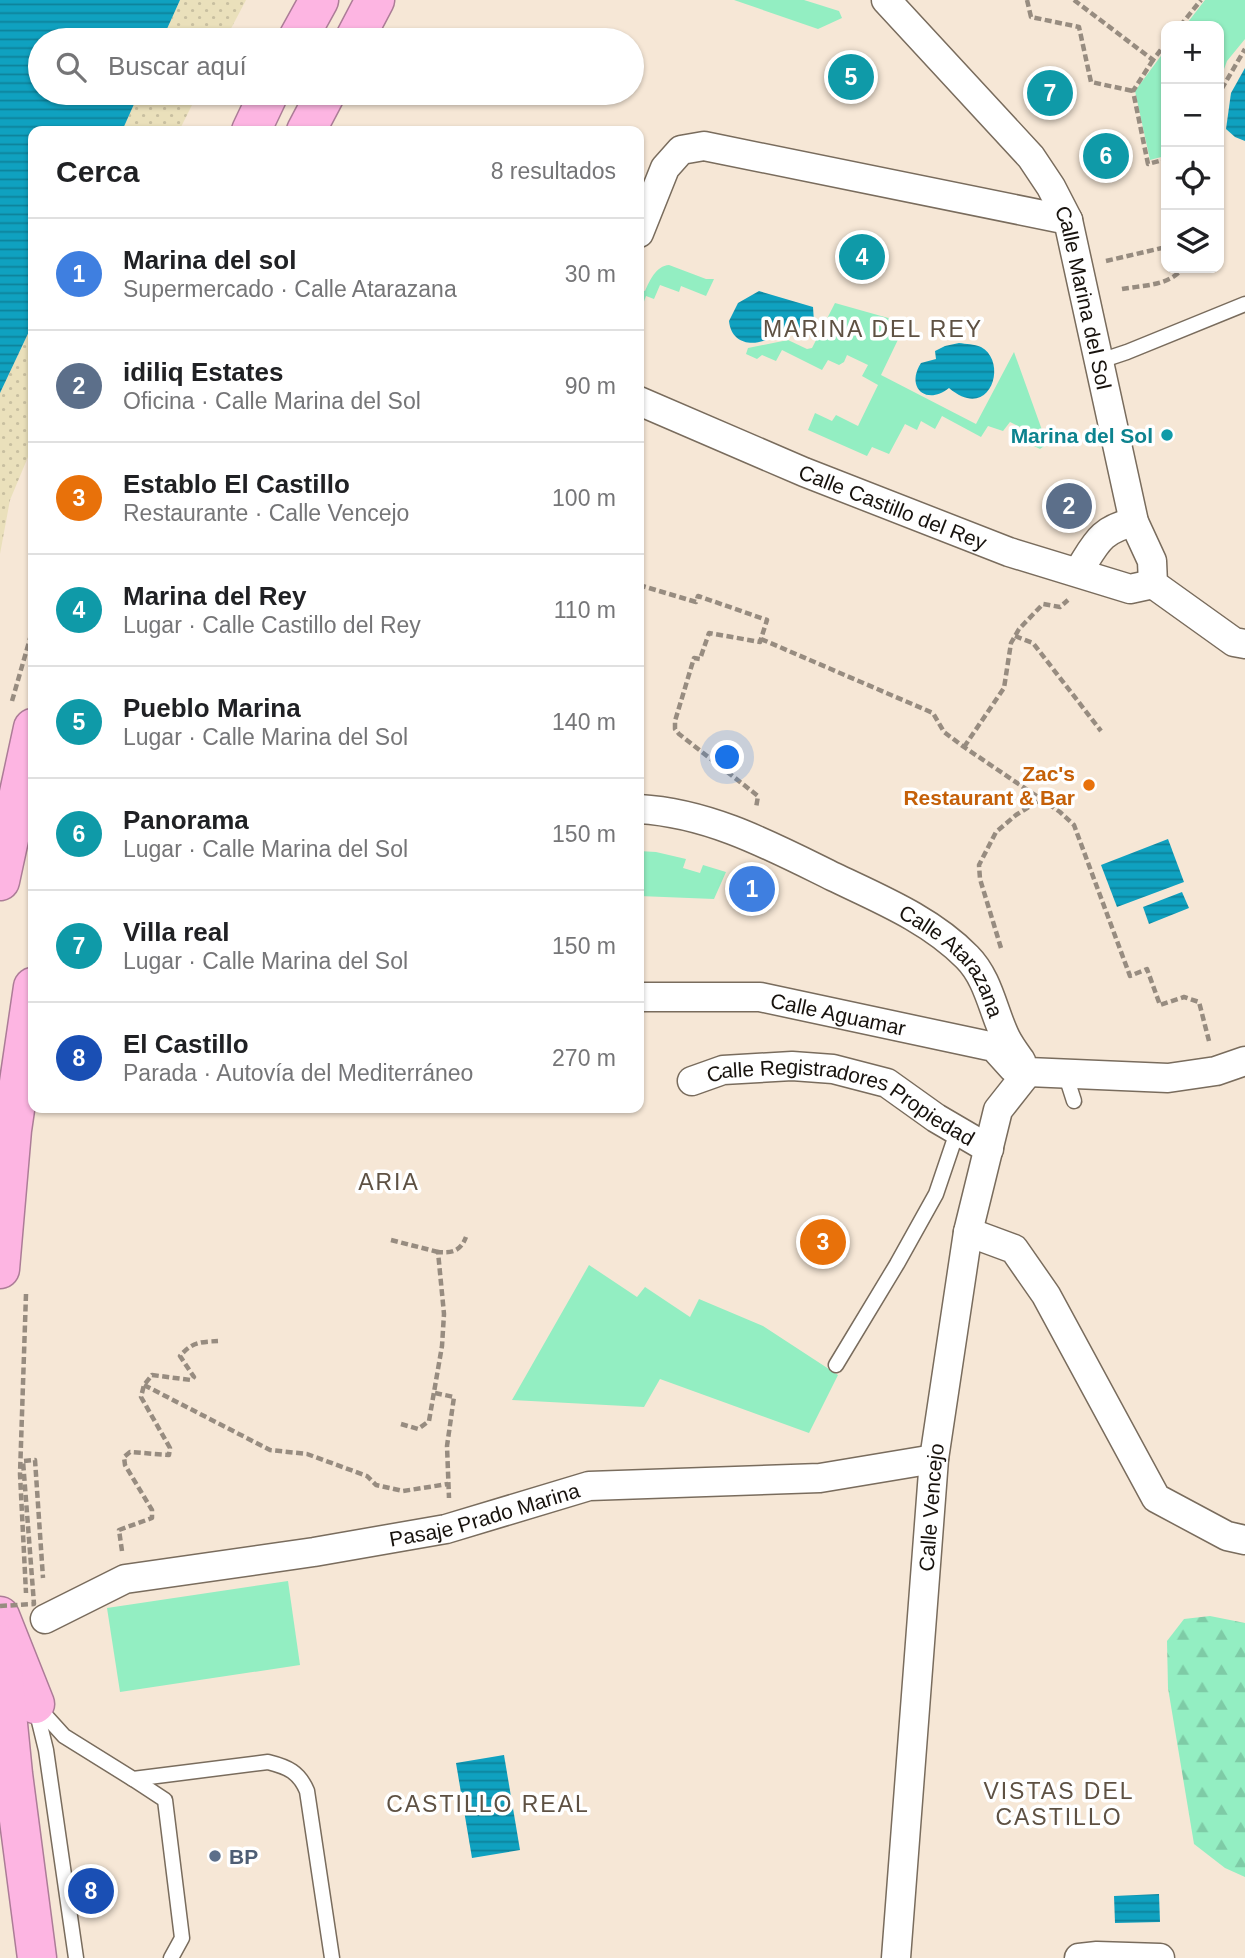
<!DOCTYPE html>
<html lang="es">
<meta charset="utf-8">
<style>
body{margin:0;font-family:Helvetica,sans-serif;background:#f2f2f2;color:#202124}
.controls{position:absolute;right:21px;top:21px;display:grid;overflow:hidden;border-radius:14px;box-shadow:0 2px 5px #0004}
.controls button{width:63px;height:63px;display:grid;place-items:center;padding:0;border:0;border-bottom:2px solid #e0e0e0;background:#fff;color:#202124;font:35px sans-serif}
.you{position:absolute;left:728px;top:758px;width:24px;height:24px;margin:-18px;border:5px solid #fff;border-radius:50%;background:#1a73e8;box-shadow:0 0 0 10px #1a73e833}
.badge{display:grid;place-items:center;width:46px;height:46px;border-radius:50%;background:#b45309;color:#fff;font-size:23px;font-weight:700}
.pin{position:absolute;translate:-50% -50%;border:4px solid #fff;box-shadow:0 2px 7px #0006}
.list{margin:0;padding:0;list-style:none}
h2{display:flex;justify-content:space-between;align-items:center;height:91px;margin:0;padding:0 28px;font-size:30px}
h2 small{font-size:23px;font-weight:400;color:#757577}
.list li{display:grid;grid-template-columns:46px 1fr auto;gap:21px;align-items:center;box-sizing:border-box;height:112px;padding:0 28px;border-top:2px solid #e0e0e0}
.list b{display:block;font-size:26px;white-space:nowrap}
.list p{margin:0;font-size:23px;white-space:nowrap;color:#757577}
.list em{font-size:23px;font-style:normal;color:#757577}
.icon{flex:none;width:38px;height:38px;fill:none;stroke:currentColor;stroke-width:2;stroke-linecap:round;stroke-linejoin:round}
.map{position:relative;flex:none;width:1245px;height:1958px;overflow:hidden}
.search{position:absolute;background:#fff;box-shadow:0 2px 5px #0004;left:28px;top:28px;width:616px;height:77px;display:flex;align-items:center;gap:18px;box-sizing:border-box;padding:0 24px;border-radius:38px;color:#757577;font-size:26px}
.panel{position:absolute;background:#fff;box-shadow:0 2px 5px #0004;left:28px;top:126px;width:616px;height:987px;border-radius:14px}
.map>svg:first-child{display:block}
</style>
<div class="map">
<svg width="1245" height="1958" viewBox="0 0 1245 1958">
<defs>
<pattern id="forest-firs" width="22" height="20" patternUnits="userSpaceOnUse" patternTransform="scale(1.75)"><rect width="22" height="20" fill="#93eec2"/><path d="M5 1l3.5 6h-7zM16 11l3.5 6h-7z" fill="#7ecba6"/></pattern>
<pattern id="sand-dots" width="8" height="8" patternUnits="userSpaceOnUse" patternTransform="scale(1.75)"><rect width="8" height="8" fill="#eae0bb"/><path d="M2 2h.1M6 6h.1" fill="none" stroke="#c8bfa0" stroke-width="1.8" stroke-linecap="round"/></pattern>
<pattern id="water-rules" width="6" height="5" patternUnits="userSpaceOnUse" patternTransform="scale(1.75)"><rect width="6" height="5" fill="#0fa1c0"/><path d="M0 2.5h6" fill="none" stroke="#0d829a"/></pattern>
</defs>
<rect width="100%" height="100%" fill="#f6e7d6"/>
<g fill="#93eec2">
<path d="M734 0H804L839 11 842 18 818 29Z"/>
<path d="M1205 0H1245V39L1227 61 1219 83V26H1185Z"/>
<path d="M1166 49V158L1165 156 1150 160 1135 91Z"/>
<path d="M669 265 706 279H714L706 296 681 286 679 292 660 285 654 299 646 296 639 315V289L645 291C650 280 656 266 669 265Z"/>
<path d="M835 303 906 323 881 375 976 424 1014 352 1047 444 1040 449 1024 441 1028 431 1010 422 1003 431 988 426 981 437 942 416 935 429 921 421 917 430 905 424 889 454 872 447 867 456 808 430 815 413 832 421 836 415 858 426 878 385 862 376 868 365 847 355 844 362 839 365 828 360 822 370 782 350 776 361 762 355 757 359 746 354 748 348 788 340 807 349 812 348Z"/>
<path d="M639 851 656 852 686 859 683 868 700 873 703 865 726 872 714 899 639 896Z"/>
<path d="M589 1265 637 1297 645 1287 690 1317 699 1299 763 1326 838 1375 809 1433 660 1379 644 1407 512 1400Z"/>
<path d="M288 1581 300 1665 120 1692 107 1608Z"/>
</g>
<path fill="url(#forest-firs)" d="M1210 1616 1245 1623V1877L1225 1868 1194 1844 1168 1688 1167 1641 1184 1619Z"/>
<g fill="url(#sand-dots)">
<path d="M180 0H246L225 40H162Z"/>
<path d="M139 93H198L179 131H122Z"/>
<path d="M33 323V445L10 500 0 554V393Z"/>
</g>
<g fill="url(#water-rules)">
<path d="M0 0H180L162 40H40V93H139L122 131H33V323L0 393Z"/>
<path d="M1245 68V141L1235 137 1226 129 1231 93Z"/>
<path d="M759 291 813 307 814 322 807 334H787L781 330C765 347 732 350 729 321L738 303Z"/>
<path d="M959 343C966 344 974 344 981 347 1009 362 990 423 949 388 927 406 905 388 921 363L936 359 935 351 945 346Z"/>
<path d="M1168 839 1184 882 1117 907 1101 865Z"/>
<path d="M1182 892 1189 908 1149 924 1143 907Z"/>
<path d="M504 1755 520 1850 472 1858 456 1763Z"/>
<path d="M1159 1894 1160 1922 1115 1923 1114 1896Z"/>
</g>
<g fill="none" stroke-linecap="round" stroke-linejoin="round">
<defs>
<g id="lane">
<path d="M1100 361 1127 352 1245 304"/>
<path d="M1065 1073 1074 1101"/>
<path d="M836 1365 897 1264 936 1194 957 1132"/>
<path d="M35 1704 64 1736 133 1779 268 1762C288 1767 299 1772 307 1791L332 1958"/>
<path d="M35 1705 46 1750 76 1958"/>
<path d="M133 1779 165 1800 182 1938 171 1958"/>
</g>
<g id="street">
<path id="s1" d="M886 0 1031 157 1051 187 1068 220 1134 522 1152 561 1153 584 1234 642 1245 644"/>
<path d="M639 233 665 168 681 150 704 146 1068 220"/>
<path id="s2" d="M639 401 804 472 1009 552 1130 589 1153 584"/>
<path d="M1078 572C1096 544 1099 530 1134 522"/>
<path id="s3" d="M639 809C710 813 771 846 834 877 880 899 931 920 967 957 989 979 993 1012 1006 1038 1010 1046 1016 1054 1021 1061"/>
<path id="s4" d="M639 997H760L994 1047 1013 1068 1028 1072 1168 1078 1216 1071 1245 1061"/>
<path id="s5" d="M692 1081 723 1070 792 1066 833 1069 887 1083 936 1118 989 1149"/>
<path d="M968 1232 1014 1249 1046 1295 1156 1498 1227 1536 1245 1540"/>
<path id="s6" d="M45 1619 125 1579 314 1552 446 1529 589 1486 820 1478 934 1459"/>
<path id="s7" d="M896 1958 934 1459 968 1232 998 1110 1028 1072"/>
<path d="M1079 1958 1097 1956 1160 1958"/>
</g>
<g id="highway">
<path d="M297 40 319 0"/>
<path d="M354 40 375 0"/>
<path d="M251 131 269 93"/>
<path d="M306 131 326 93"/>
<path d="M0 881 33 728"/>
<path d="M0 1269 12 1130 33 987"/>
<path d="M0 1616 35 1704"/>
<path d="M0 1644 13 1774 37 1958"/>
</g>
</defs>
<use href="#lane" stroke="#796c5d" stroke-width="17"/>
<use href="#street" stroke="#796c5d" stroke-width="31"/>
<use href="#highway" stroke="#ac7c97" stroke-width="41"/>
<g stroke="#978c80" stroke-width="4.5" stroke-dasharray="7 3.5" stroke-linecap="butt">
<path d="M1027 0 1031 17 1079 27 1091 82 1133 91"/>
<path d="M1074 0 1153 60 1166 43"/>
<path d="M1180 26 1201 0"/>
<path d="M1153 60 1133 91 1148 164 1163 160 1166 175"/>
<path d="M1219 99 1221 90 1245 49"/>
<path d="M1219 157V171"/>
<path d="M1106 261 1166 247"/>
<path d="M1122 289C1144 285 1169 286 1183 268"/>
<path d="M639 585 696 602 698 596 767 620 760 642 709 633 700 659 694 658 675 721V729L679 734 758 796 756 808"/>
<path d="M1015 636 1033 643 1101 731"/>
<path d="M761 639 933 713 944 732 964 747 1060 812 1074 825 1130 976 1147 969 1160 1005 1184 997 1199 1002 1209 1041"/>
<path d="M12 701 33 628"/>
<path d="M964 747 1004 688 1011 643 1019 629 1043 604 1060 607 1068 600"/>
<path d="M1001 948 980 879 979 865 996 832 1016 815 1043 798"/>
<path d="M391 1240 438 1252"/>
<path d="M26 1294 20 1474 26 1593"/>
<path d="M144 1385 270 1450 307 1454 367 1476 376 1485 403 1491 448 1484"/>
<path d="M435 1393 454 1397 447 1446 449 1498"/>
<path d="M401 1424 418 1429 429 1421 442 1346 444 1314 438 1252C452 1253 460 1252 466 1237"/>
<path d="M122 1551 119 1530 152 1518V1510L125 1465 124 1457 130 1452 169 1455 170 1448 141 1397 144 1385 152 1375 191 1380 194 1377 180 1356C192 1342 200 1342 218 1341"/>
</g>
<use href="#lane" stroke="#fff" stroke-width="14"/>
<use href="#street" stroke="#fff" stroke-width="28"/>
<use href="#highway" stroke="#fdb5e2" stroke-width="38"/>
<path stroke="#978c80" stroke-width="4.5" stroke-dasharray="7 3.5" stroke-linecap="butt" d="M0 1606 34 1604 23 1461 35 1460 43 1578"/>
</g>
<circle fill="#0f9aa8" stroke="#fff" stroke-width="2.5" cx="1167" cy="435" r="7"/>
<circle fill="#e8710a" stroke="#fff" stroke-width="2.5" cx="1089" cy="785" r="7"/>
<circle fill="#5c6f8a" stroke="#fff" stroke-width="2.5" cx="215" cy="1856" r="7"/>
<g text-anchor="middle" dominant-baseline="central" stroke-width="7" stroke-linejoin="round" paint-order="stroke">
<g font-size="21" fill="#17120d" stroke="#fff">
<text stroke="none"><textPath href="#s1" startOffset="366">Calle Marina del Sol</textPath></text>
<text stroke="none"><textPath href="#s2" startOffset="275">Calle Castillo del Rey</textPath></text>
<text stroke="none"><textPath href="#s3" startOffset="357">Calle Atarazana</textPath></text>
<text stroke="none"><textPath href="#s4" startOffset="201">Calle Aguamar</textPath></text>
<text stroke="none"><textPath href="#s5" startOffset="159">Calle Registradores Propiedad</textPath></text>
<text stroke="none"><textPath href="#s7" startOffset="452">Calle Vencejo</textPath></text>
<text stroke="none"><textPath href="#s6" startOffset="455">Pasaje Prado Marina</textPath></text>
</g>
<g font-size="21" font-weight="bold" fill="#0d838f" stroke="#fff" text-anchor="end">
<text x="1153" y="435">Marina del Sol</text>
</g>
<g font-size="21" font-weight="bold" fill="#c56008" stroke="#fff" text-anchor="end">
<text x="1075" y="773">Zac's<tspan x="1075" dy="24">Restaurant &amp; Bar</tspan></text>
</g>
<g font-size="21" font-weight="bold" fill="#4e5e75" stroke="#fff" text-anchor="start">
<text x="229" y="1856">BP</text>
</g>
<g font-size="23" letter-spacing="2" fill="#5e5143" stroke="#fff">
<text x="873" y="329">MARINA DEL REY</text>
<text x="389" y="1182">ARIA</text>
<text x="1059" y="1791">VISTAS DEL<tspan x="1059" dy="26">CASTILLO</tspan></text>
<text x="488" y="1804">CASTILLO REAL</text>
</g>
</g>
</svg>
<div class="controls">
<button>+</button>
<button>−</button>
<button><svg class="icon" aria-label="locate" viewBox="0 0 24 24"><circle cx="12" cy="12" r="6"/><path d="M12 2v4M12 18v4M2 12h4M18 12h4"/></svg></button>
<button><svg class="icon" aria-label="layers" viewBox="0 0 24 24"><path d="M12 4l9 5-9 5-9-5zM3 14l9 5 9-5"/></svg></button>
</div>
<div class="you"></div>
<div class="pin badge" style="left:752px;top:889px;background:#3f7fe0">1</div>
<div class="pin badge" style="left:1069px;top:506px;background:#5c6f8a">2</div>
<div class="pin badge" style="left:823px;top:1242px;background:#e8710a">3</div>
<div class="pin badge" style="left:862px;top:257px;background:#0f9aa8">4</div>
<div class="pin badge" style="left:851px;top:77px;background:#0f9aa8">5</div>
<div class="pin badge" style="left:1106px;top:156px;background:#0f9aa8">6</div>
<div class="pin badge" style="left:1050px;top:93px;background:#0f9aa8">7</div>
<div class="pin badge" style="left:91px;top:1891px;background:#1a4fb4">8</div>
<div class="search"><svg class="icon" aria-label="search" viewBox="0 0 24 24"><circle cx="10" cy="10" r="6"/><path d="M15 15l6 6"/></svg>Buscar aquí</div>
<section class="panel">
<h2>Cerca<small>8 resultados</small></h2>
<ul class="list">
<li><span class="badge" style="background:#3f7fe0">1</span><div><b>Marina del sol</b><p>Supermercado · Calle Atarazana</p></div><em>30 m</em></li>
<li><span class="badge" style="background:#5c6f8a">2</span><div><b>idiliq Estates</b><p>Oficina · Calle Marina del Sol</p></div><em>90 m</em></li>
<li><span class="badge" style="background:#e8710a">3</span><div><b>Establo El Castillo</b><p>Restaurante · Calle Vencejo</p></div><em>100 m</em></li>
<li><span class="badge" style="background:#0f9aa8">4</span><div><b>Marina del Rey</b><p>Lugar · Calle Castillo del Rey</p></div><em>110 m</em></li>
<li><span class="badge" style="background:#0f9aa8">5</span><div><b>Pueblo Marina</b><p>Lugar · Calle Marina del Sol</p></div><em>140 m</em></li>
<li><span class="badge" style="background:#0f9aa8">6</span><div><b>Panorama</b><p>Lugar · Calle Marina del Sol</p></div><em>150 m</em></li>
<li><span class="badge" style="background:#0f9aa8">7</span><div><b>Villa real</b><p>Lugar · Calle Marina del Sol</p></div><em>150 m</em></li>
<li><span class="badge" style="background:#1a4fb4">8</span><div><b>El Castillo</b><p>Parada · Autovía del Mediterráneo</p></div><em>270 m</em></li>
</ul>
</section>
</div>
